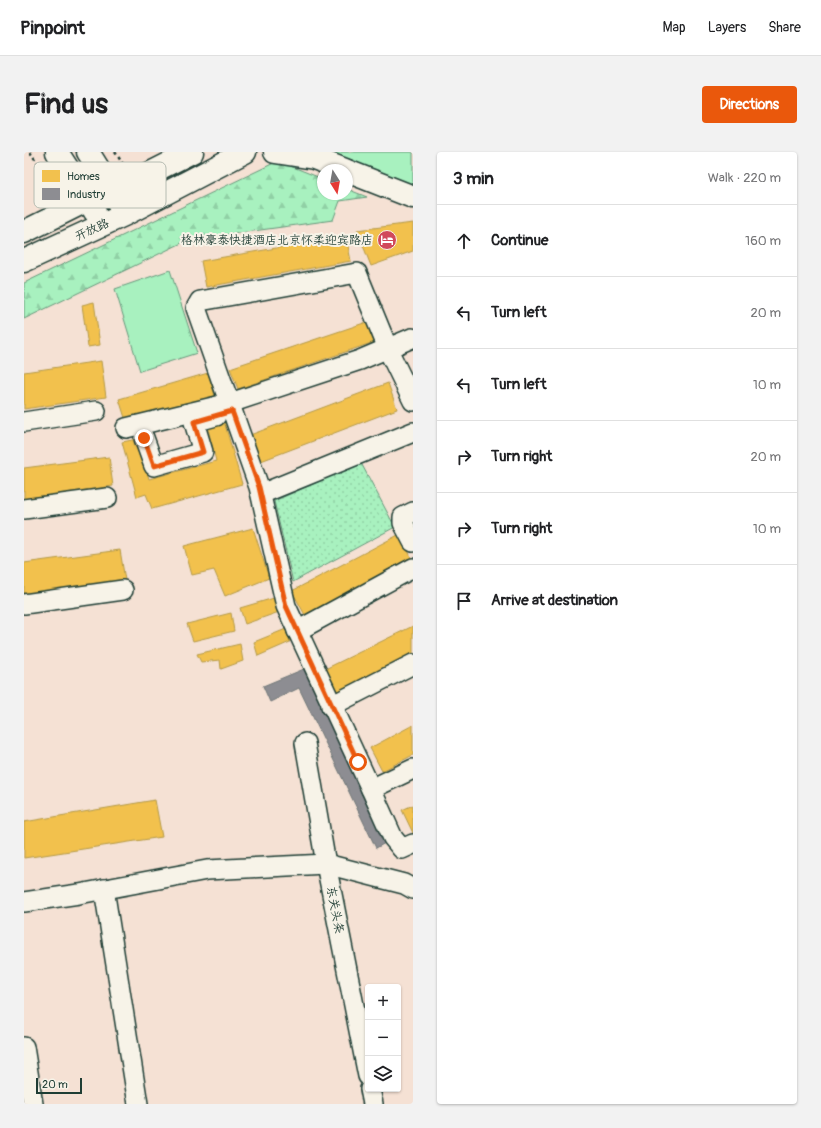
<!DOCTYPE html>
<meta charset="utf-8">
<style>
body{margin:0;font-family:Pangolin,"LXGW WenKai TC",sans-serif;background:#f2f2f2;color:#202124}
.controls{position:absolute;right:12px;bottom:12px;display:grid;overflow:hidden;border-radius:4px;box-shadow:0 1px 3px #0004}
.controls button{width:36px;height:36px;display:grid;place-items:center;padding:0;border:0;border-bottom:1px solid #e0e0e0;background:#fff;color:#202124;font:20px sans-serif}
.compass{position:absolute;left:293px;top:12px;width:36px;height:36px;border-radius:50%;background:#fff;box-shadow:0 1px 3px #0004;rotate:169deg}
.scale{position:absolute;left:12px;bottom:10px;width:46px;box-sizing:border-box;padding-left:4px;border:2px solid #1f3d34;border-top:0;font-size:11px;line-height:14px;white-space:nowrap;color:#1f3d34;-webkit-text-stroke:3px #f7f3e8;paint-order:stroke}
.stop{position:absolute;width:12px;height:12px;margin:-9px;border:3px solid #ea580c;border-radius:50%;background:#fff}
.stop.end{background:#ea580c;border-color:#fff;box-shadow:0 1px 4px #0008}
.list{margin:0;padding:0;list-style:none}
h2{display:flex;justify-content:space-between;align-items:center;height:52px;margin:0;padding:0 16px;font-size:17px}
h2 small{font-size:13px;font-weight:400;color:#757577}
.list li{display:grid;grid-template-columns:26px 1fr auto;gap:12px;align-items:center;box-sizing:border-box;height:72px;padding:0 16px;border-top:1px solid #e0e0e0}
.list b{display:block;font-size:15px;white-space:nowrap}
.list em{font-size:13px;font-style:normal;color:#757577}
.icon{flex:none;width:22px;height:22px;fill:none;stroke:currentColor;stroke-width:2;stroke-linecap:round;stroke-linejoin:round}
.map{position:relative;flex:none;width:389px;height:952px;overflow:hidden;border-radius:4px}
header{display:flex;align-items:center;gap:24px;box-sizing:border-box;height:56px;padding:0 20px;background:#fff;border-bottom:1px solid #e0e0e0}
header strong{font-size:19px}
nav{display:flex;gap:22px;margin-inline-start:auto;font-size:14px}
.intro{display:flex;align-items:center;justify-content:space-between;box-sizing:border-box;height:96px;padding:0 24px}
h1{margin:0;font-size:28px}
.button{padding:10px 18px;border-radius:4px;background:#ea580c;color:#fff;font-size:14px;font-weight:700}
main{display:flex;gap:24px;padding:0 24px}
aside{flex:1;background:#fff;border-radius:4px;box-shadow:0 1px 3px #0004}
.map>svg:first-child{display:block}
</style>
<header>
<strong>Pinpoint</strong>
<nav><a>Map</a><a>Layers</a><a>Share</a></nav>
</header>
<div class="intro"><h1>Find us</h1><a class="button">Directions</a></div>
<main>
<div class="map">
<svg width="389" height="952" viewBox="0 0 389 952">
<defs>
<pattern id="forest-firs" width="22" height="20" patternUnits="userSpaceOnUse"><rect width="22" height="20" fill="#a8f1bf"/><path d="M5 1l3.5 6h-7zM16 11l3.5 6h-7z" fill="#90d0a5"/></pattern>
<pattern id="garden-dots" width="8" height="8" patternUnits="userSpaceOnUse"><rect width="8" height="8" fill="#a8f1bf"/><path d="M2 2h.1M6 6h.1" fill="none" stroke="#90d0a5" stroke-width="1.8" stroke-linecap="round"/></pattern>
</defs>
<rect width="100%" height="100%" fill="#f5e1d4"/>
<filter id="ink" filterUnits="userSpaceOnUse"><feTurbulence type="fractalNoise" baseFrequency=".025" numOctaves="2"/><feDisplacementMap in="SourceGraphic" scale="8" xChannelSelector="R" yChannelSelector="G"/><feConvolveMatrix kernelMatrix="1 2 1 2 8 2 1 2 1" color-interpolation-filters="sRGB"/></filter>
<g filter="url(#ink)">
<g fill="#a8f1bf" stroke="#64977a">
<path d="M300 0H389V35Z"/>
<path d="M146 118 173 201 116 219 91 137Z"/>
</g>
<path fill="url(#forest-firs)" stroke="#64977a" d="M254 9 299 27V42H323V37L343 45 316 49 309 68 164 88 0 167V131Z"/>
<path fill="url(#garden-dots)" stroke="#64977a" d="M337 311 371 375 269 430 250 349Z"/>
<g fill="#f2c14e" stroke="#b39946">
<path d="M389 71V99L347 114 333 78Z"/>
<path d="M322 84 327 109 182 135 177 109Z"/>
<path d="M70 150 76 193 64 195 58 153Z"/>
<path d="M346 169 353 189 214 237 206 216Z"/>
<path d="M77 209 82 245 0 257V220Z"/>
<path d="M184 221 191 244 102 269 95 247Z"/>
<path d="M364 231 373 257 237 309 226 283Z"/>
<path d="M200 269 218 332 128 357 122 342 113 345 98 290 113 287 125 327 192 309 183 273Z"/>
<path d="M85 305 89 334 0 347V316Z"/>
<path d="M229 376 245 426 201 444 190 418 168 423 160 394Z"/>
<path d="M376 382 388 407 281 463 268 439Z"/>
<path d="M96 398 101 428 0 442V411Z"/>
<path d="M250 446 255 460 221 472 216 456Z"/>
<path d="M207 461 210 479 169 489 163 472Z"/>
<path d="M389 474V504L314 541 299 518Z"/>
<path d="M262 477 266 490 234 504 230 490Z"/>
<path d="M216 492 219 509 197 517 196 508 177 510 173 502Z"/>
<path d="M389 573V603L358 619 346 596Z"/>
<path d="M131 648 138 685 0 706V670Z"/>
<path d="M389 653V681L378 658Z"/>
</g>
<path fill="#8d8d92" stroke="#6c7576" d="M280 517 363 690 352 696 275 536 246 550 239 534Z"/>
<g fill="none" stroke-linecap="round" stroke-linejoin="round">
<defs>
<g id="minor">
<path d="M389 249 367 204 333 121 176 149 172 156 235 335 262 454 347 637 369 686 378 697 389 692"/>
<path d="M0 270 72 259"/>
<path d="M102 276 206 251 336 208 388 186"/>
<path d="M120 286 130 314 179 300 170 270 192 264"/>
<path d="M237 342 389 280"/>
<path d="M0 357 83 346"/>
<path d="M389 360 379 365V371L389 390"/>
<path d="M0 452 99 438"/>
<path d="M273 479 389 416"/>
<path d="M307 554 389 512"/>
<path d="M281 591 302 712 344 924"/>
<path d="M347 637 389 617"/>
<path d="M80 737 114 952"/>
<path d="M0 750 55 742 183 718 302 712 380 732 389 737"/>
<path d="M0 895 9 952"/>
<path d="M346 937 349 952"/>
</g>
<g id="major">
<path d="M33 0 64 48 71 60"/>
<path d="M64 0 89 40 95 53"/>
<path d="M251 0 290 6 321 18"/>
<path d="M323 19 389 45"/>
<path d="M0 80 64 48 89 40 168 0"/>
<path d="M0 109 100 63 221 0"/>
</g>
</defs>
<use href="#minor" stroke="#1f3d34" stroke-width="22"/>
<use href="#major" stroke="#1f3d34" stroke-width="25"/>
<g stroke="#1f3d34" stroke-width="2.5" stroke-dasharray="3 3" stroke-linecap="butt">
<path d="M6 0 35 42"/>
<path d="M91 0 101 15"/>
</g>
<use href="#minor" stroke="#f7f3e8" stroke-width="19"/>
<use href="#major" stroke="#f7f3e8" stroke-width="22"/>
</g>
</g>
<g fill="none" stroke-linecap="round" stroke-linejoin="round" filter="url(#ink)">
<path stroke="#ea580c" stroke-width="5" d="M120 286 130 314 179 300 170 270 208 259 235 335 262 454 334 610"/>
</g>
<defs>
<symbol id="hotel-disc" viewBox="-11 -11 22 22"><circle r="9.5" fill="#d1495b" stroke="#f7f3e8"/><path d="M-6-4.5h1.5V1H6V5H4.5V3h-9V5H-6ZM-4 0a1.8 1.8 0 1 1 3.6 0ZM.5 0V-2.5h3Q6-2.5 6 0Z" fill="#fff"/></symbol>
</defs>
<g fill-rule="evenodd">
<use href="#hotel-disc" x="352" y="77" width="22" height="22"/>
</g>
<g text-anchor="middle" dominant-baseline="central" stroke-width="4" stroke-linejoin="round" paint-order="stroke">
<g font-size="12" fill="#1f3d34" stroke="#f7f3e8">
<text transform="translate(68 78) rotate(-25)">开放路</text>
<text transform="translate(311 758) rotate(79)">东关头条</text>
</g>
<g font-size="12" fill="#1f3d34" stroke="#f7f3e8" text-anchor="end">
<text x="349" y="88">格林豪泰快捷酒店北京怀柔迎宾路店</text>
</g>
</g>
<rect x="10" y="10" width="132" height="46" rx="6" fill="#f7f3e8" stroke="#b6bcb2" stroke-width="1"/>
<rect x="18" y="18" width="18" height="12" fill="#f2c14e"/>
<rect x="18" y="36" width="18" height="12" fill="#8d8d92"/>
<g font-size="11" fill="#1f3d34">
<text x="43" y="28">Homes</text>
<text x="43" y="46">Industry</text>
</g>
</svg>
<div class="controls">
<button>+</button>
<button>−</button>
<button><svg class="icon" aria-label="layers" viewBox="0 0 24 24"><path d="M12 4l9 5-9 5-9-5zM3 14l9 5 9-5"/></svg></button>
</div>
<svg class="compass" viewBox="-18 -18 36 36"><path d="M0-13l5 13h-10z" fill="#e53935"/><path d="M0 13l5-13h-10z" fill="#757577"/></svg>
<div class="scale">20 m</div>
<div class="stop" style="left:334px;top:610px"></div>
<div class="stop end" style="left:120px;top:286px"></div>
</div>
<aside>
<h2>3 min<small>Walk · 220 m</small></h2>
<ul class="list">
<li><svg class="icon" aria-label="ahead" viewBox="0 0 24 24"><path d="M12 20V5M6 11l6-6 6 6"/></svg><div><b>Continue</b></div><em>160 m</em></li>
<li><svg class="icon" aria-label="left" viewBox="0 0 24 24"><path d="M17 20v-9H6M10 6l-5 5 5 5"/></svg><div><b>Turn left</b></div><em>20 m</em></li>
<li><svg class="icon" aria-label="left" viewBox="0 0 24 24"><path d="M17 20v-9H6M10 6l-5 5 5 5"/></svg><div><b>Turn left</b></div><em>10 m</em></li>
<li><svg class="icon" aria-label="right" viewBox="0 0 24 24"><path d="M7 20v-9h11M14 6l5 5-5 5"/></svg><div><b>Turn right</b></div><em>20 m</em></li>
<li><svg class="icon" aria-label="right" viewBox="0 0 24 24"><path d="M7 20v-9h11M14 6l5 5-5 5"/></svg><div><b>Turn right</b></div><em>10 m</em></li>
<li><svg class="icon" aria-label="arrive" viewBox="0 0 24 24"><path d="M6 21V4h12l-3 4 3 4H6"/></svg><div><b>Arrive at destination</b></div></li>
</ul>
</aside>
</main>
